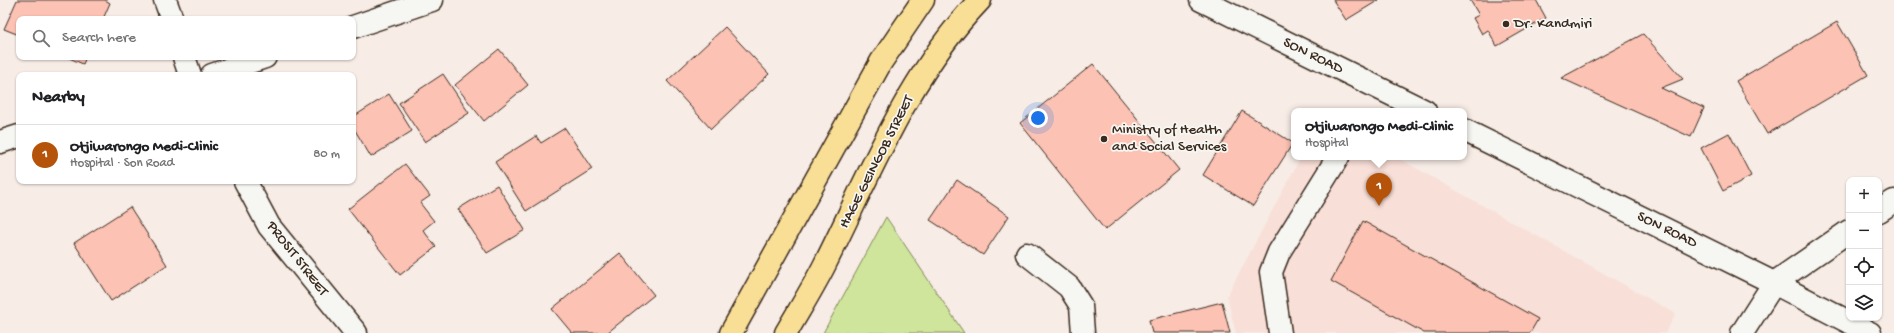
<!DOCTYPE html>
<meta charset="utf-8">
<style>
body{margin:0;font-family:"Gochi Hand",sans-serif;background:#f2f2f2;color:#202124}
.controls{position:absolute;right:12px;bottom:12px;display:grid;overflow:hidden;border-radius:8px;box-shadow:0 1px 3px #0004}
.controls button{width:36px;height:36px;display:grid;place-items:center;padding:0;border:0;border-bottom:1px solid #e0e0e0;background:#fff;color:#202124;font:20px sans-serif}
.you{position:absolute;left:1038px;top:118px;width:14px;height:14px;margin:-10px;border:3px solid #fff;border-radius:50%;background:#1a73e8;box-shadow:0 0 0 6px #1a73e833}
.badge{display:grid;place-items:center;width:26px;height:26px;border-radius:50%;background:#b45309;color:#fff;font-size:13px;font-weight:700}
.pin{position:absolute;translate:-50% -33px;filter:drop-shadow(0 1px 2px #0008)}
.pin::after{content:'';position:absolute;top:21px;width:14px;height:12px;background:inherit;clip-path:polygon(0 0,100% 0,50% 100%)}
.popup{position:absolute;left:1291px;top:108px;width:176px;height:52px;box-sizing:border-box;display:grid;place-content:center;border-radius:8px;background:#fff;filter:drop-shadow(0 1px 3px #0005);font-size:13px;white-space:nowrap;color:#757577}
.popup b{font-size:15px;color:#202124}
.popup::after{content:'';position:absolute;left:50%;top:100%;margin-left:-8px;border:8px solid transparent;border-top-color:#fff}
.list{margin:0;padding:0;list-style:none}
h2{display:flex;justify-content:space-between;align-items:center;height:52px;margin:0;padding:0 16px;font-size:17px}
h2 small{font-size:13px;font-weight:400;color:#757577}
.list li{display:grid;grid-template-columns:26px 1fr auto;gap:12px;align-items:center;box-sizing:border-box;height:60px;padding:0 16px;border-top:1px solid #e0e0e0}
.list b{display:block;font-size:15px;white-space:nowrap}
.list p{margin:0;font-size:13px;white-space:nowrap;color:#757577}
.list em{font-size:13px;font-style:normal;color:#757577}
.icon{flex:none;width:22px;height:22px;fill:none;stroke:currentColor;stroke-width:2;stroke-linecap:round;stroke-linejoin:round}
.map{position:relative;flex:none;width:1894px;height:333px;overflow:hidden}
.search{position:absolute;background:#fff;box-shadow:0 1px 3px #0004;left:16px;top:16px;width:340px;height:44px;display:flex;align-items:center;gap:10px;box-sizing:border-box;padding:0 14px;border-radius:8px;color:#757577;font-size:15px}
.panel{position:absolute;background:#fff;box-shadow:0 1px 3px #0004;left:16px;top:72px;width:340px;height:112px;border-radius:8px}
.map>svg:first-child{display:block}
</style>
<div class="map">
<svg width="1894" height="333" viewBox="0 0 1894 333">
<rect width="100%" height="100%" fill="#f7ece6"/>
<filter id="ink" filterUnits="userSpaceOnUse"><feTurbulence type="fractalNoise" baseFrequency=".025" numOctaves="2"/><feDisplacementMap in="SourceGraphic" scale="8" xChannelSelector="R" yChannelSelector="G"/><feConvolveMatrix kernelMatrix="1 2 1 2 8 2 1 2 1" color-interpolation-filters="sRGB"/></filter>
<g filter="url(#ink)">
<path fill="#f8dfd7" d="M1301 157H1396L1676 314 1665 333H1236L1227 296Z"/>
<path fill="#cee59b" stroke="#84885c" d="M886 217 964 333H823Z"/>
<g fill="#fcc2b4" stroke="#3b2a1e">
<path d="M17 0H105L110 3 103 19H19V35L4 29Z"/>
<path d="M1333 0H1379L1346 20Z"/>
<path d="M1470 0H1536L1546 18 1497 46 1488 30 1482 34 1473 18 1479 15Z"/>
<path d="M1837 22 1868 75 1767 134 1736 81Z"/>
<path d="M725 27 769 74 711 129 667 81Z"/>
<path d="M1643 34 1683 79 1661 88 1704 108 1691 137 1561 78Z"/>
<path d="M499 49 528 85 484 121 455 85Z"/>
<path d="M67 57H86L83 64Z"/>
<path d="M1093 64 1179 170 1105 230 1020 123Z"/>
<path d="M443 74 469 113 425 142 399 103Z"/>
<path d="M389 94 412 131 371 157 353 127V117Z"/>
<path d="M1242 111 1293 143 1253 206 1203 175Z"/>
<path d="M565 128 592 169 526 211 495 162 536 136 541 143Z"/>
<path d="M1729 133 1751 176 1723 191 1701 148Z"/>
<path d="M405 164 430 196 420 203 434 221 423 230 436 247 400 275 348 209Z"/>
<path d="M957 180 1009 216 983 255 930 220Z"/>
<path d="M497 185 525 230 487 253 458 209Z"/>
<path d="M130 207 167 265 111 301 74 243Z"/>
<path d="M1363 221 1538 319 1530 333H1424L1331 281Z"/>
<path d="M620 253 654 295 607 333H572L552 309Z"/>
<path d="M1222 302 1230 333H1152L1149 320Z"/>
</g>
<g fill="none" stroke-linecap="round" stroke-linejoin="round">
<defs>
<g id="minor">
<path d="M165 0 172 19"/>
<path d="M1201 0 1425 111"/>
<path d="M353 27 432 0"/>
<path d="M184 57 190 75"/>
<path d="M212 75 265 57"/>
<path d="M1464 130 1774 283 1870 333"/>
<path d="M0 142 19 136"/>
<path d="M245 181 269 226 356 333"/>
<path d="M1879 211 1894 201"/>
<path d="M1027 254 1069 287 1081 306 1083 333"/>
<path d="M1280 333 1271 272 1279 252 1338 157"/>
<path d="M1742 333 1774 283 1849 231"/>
</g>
<g id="highway">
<path d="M731 333 881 62 923 0"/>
<path d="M786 333C799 310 813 288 825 264 870 174 909 74 980 0"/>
</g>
</defs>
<use href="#minor" stroke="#3b2a1e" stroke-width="25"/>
<use href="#highway" stroke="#3b2a1e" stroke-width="25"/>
<use href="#minor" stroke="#f6f6f2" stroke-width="22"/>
<use href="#highway" stroke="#f9df96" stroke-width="22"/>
</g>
</g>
<g fill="#3b2a1e" stroke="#f6f6f2" stroke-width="1.5">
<circle cx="1506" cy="24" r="4"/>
<circle cx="1104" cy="139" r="4"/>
</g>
<g text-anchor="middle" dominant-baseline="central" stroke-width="3.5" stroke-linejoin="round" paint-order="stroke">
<g font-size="15" fill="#3b2a1e" stroke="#f6f6f2" text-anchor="start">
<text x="1514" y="24">Dr. Kandmiri</text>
<text x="1112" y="130">Ministry of Health<tspan x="1112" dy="17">and Social Services</tspan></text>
</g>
<g font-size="15" fill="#3b2a1e" stroke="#f6f6f2">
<text transform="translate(1313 56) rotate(26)">SON ROAD</text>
<text transform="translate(877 162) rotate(-63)">HAGE GEINGOB STREET</text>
<text transform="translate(1667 230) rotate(26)">SON ROAD</text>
<text transform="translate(297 259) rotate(52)">PROSIT STREET</text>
</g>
</g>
</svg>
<div class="controls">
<button>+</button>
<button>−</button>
<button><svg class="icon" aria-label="locate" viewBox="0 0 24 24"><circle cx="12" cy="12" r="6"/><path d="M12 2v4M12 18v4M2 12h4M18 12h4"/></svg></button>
<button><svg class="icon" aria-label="layers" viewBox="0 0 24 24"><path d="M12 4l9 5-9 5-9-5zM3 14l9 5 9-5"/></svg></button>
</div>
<div class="you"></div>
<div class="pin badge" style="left:1379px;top:206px">1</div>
<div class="popup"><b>Otjiwarongo Medi-Clinic</b>Hospital</div>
<div class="search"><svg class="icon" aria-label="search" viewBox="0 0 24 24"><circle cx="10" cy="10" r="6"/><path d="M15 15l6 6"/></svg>Search here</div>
<section class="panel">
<h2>Nearby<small></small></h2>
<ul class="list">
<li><span class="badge">1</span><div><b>Otjiwarongo Medi-Clinic</b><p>Hospital · Son Road</p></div><em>80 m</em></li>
</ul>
</section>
</div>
